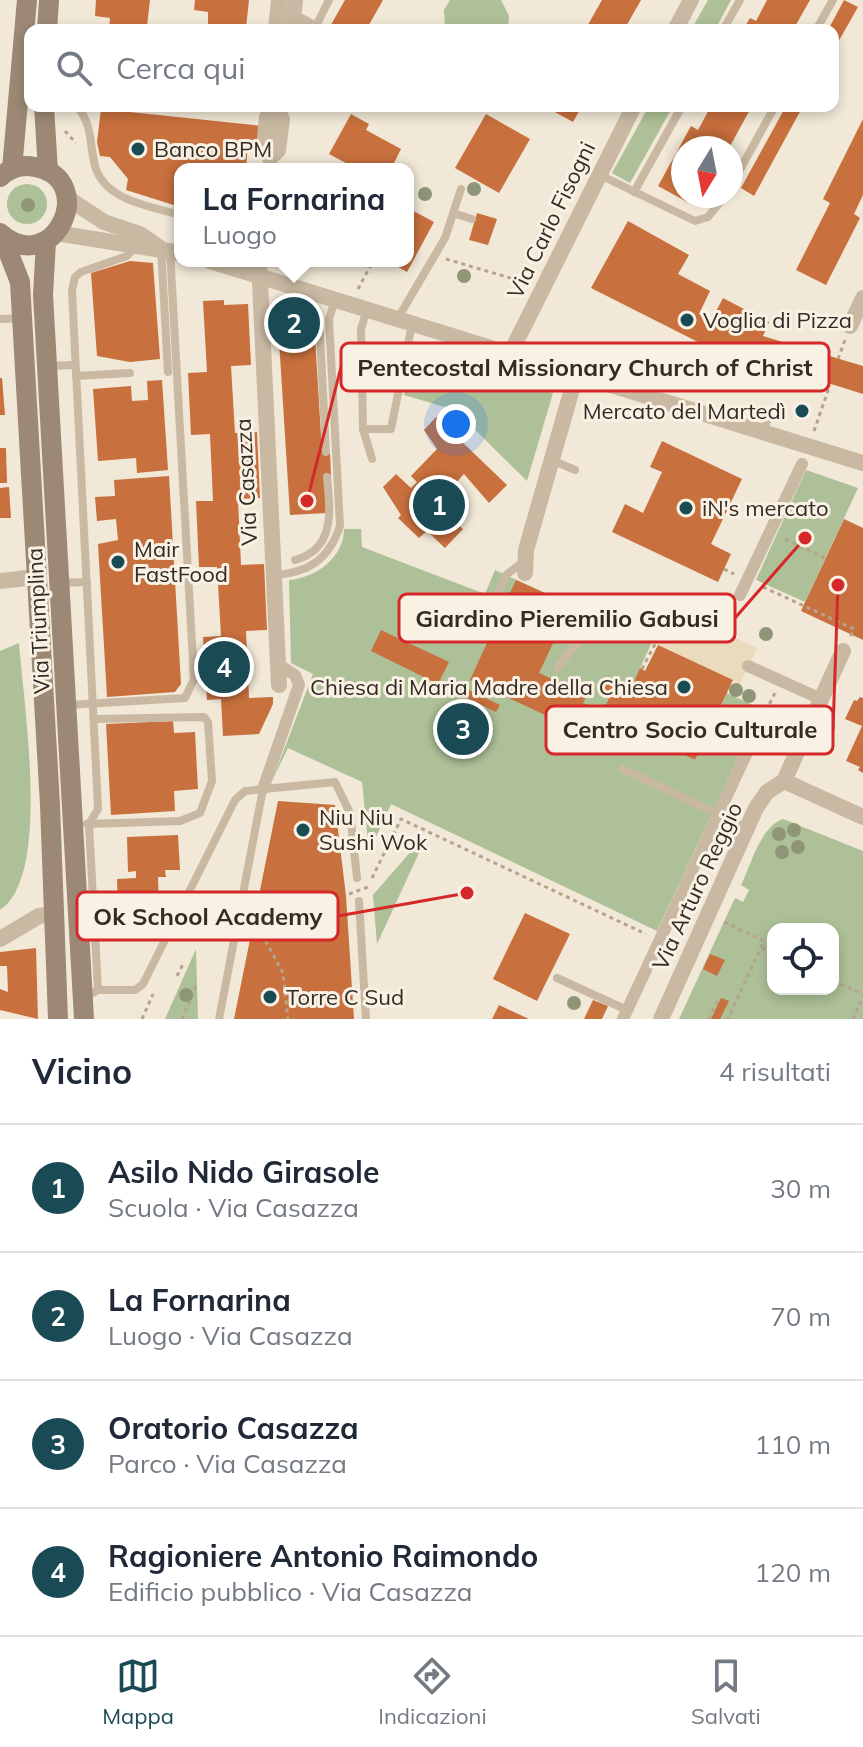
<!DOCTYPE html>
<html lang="it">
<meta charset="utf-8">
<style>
body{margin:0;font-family:Mulish,sans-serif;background:#f2f2f3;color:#1f2937}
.controls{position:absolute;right:24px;bottom:24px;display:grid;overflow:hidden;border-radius:16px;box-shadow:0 4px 12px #0003}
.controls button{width:72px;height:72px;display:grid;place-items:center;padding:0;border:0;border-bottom:2px solid #e0e1e3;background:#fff;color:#1f2937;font:40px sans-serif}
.compass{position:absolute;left:671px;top:136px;width:72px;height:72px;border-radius:50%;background:#fff;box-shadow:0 4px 12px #0003;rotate:190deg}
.you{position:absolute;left:456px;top:424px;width:28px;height:28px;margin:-20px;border:6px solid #fff;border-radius:50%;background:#1a73e8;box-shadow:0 0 0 12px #1a73e833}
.badge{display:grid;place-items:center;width:52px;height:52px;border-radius:50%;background:#1a4b55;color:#fff;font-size:26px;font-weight:700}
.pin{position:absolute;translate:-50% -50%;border:4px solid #fff;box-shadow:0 2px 8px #0006}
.popup{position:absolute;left:174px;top:163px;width:240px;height:104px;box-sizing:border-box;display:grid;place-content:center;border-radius:16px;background:#fff;filter:drop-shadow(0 2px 6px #0005);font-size:26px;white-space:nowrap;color:#747a83}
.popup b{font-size:30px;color:#1f2937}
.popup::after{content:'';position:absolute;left:50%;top:100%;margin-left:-16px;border:16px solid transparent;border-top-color:#fff}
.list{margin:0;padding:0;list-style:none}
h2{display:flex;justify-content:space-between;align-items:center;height:104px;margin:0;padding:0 32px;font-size:34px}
h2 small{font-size:26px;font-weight:400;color:#747a83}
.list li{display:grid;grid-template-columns:52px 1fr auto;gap:24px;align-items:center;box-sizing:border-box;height:128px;padding:0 32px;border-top:2px solid #e0e1e3}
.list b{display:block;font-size:30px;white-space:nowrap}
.list p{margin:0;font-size:26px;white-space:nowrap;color:#747a83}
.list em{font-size:26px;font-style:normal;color:#747a83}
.icon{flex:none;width:44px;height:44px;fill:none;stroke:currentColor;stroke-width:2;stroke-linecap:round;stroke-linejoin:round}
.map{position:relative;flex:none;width:863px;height:1019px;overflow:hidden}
.search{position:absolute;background:#fff;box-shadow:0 4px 12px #0003;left:24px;right:24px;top:24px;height:88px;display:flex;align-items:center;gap:20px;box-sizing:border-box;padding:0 28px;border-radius:16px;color:#747a83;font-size:30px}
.sheet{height:616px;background:#fff}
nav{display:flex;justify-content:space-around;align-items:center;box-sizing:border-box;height:112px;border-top:2px solid #e0e1e3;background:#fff;font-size:22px;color:#747a83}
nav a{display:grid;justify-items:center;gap:4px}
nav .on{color:#1a4b55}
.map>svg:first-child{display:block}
</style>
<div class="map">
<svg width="863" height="1019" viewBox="0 0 863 1019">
<rect width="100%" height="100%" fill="#f1e8d7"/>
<g fill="#adc097" fill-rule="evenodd">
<path d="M450 0H501L509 16 508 30H445L444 10Z"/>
<path d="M708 0H731L715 30H691Z"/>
<path d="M649 106H673L630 183 612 173Z"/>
<circle cx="27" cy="204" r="20"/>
<path d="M276 308 311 319 312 331 278 333Z"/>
<path d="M414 350 553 393 527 481 455 410 404 395Z"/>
<path d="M806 470 858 488 805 602 756 580Z"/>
<path d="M344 529H361L362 547 485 594 495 570 652 642 632 686 603 678 597 690 610 696 647 751 652 740 695 760 727 693 761 709 657 931 391 804 369 852 362 782 288 748 272 781 313 674 291 663 289 580C315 578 344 558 344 529Z"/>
<path d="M19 643C23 701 52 876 0 910V651Z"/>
<path d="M783 819 863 851V1019H679L735 898 743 902 749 890 741 885C751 865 760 827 783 819ZM773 929H833V989H773Z"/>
<path d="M420 841 424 842 377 944 373 895Z"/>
<path d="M196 949 198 1019H165Z"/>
</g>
<path fill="#eadbbd" d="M665 613 689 625 693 618 757 648 740 684 652 642Z"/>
<g fill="#c8703e">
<path d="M96 0H150L147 26H153V30H109L110 18 95 16Z"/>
<path d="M195 0H249L246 28 208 30V12L194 10Z"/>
<path d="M345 0H383L366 30H328Z"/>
<path d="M602 0H641L624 30H585Z"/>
<path d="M767 0H810L793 30H743L750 18 756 21Z"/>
<path d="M844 0 858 7 833 51V30H828Z"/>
<path d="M544 106H582L573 122Z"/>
<path d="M711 106H752L729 148H683V196H693L689 203 658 186 691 126 698 130Z"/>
<path d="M786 106H803L754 196 741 188Z"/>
<path d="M101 109 262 126 261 144 248 143 246 169H180V207L126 190 128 179 110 157 100 156 97 142Z"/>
<path d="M351 114 369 124 366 130 401 149 391 169H357L329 154Z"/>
<path d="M486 114 530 139 499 193 455 168Z"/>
<path d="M863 119V195L854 214 860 218 826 285 796 270 830 203 823 199Z"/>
<path d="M408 208 434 222 407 272 387 261H408Z"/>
<path d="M477 213 497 219 488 245 469 240Z"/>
<path d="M628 221 689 255 678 274 710 291 699 314 711 321 723 298 769 322 763 336 863 366V394L698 342 591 288Z"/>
<path d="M130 261 153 263 160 359 130 362 97 356 91 273Z"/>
<path d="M224 300V305L248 304 251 365 231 366 235 433 257 432 260 498 238 499 241 565 264 564 267 630 246 631 249 698 273 697V704L259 734 223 736 221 699 207 700 203 637 221 636 217 567H199L196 501H213L210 434 191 435 188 373 207 372 203 301Z"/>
<path d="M315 337 322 452H330L331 476 324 477 326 513 290 515 279 340Z"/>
<path d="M0 378H2L5 415H0Z"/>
<path d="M162 380 168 470 137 473 136 458 98 461 93 389 131 386 132 401 148 400 147 381Z"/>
<path d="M436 417 507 485 489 503 464 474 442 498 449 506 444 511 463 529 445 548 427 531 419 538 398 518 401 515 383 487 396 474 411 488 417 482 411 476 437 449 424 430Z"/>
<path d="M662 441 742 479 711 544 731 554 718 582 612 532 625 504 643 513 662 472 650 467Z"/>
<path d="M0 448H6L7 483H0Z"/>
<path d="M169 476 181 684 175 692 107 697 98 544 118 540 116 519 97 521 95 497 115 496 114 480Z"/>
<path d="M9 487 11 518H0V488Z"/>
<path d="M844 519 863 528V640L801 611Z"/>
<path d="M516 580 545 593 536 612 562 624 539 673 587 695 583 703 603 712 610 696 597 690 603 677 632 686 640 668 645 671 658 645 733 680 695 760 652 740 647 752 576 719 571 727 470 680Z"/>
<path d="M381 630 449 662 438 684 371 651Z"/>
<path d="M448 680 500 705 496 712 445 687Z"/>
<path d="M860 697 863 698V773L858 770 860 767 846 761 862 726 845 719 854 700 857 701Z"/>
<path d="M173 721 174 733 195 732 198 789 174 791 175 811 111 815 106 724Z"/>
<path d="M278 801 335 805 346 896 354 1019H234Z"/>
<path d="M178 835 180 870H165L166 877H158L159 909 118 911 117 879 136 878V871L128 872 127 837Z"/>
<path d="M525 913 570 934 537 1001 493 979Z"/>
<path d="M36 948 38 1019 0 1010V989L8 992 7 966H0V952Z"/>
<path d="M710 954 725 960 717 976 703 969Z"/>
<path d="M721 998 729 1001 720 1019H711Z"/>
<path d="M593 1000 608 1006 602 1019H584Z"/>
<path d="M499 1005 529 1019H492Z"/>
</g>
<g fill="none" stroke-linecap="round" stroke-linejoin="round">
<g stroke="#b5a38d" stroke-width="3" stroke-dasharray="4 4" stroke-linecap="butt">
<path d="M65 131 76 143"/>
<path d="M446 259 527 283"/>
<path d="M358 289 373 261"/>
<path d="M838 359 845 340"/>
<path d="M814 431 830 385"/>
<path d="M785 539 825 558"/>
<path d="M724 569 734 574"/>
<path d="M763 587 854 629 850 637"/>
<path d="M626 620 642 630"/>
<path d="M723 632 733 610"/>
<path d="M642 669 655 644"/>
<path d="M766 711 775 693"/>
<path d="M372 878 401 819 646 934"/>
<path d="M253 911 281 909"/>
<path d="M254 920 283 973 288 1019"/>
<path d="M724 922 764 941 728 1019"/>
<path d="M762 948 773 953"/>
<path d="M177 976 183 964"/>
<path d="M833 981 863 994"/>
<path d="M142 1019 153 994"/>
<path d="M182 1019 197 983"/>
<path d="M709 1019 719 997"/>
<path d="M853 1019 863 997"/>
</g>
<g stroke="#c9b9a3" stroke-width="8">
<path d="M298 26 302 18 316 26 329 0"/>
<path d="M723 30 740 0"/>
<path d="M816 30 833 0"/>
<path d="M77 106C93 126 89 142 95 166 105 201 150 206 180 215"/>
<path d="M600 175 695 221 708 217 725 196"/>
<path d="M731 186 775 106"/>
<path d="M634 192 682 106"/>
<path d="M453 213 472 219"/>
<path d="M161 248 168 372"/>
<path d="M367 310 361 329 363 429H391L412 324"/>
<path d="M319 316 326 452"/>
<path d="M398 318 445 238 461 189"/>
<path d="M0 319 21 318"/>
<path d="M48 366 75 365"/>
<path d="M581 373 598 364"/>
<path d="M76 376 130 373"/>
<path d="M363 429 372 459"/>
<path d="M764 432 768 417"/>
<path d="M552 460 575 470"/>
<path d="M295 560C336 549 330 510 327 477"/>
<path d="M274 575C309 573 329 559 340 526L329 319 335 300"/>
<path d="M60 583 87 582"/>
<path d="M482 625 506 575 523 562"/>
<path d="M558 667 604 609"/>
<path d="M67 705 185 698 194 679 170 251"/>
<path d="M623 769 747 828"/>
<path d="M87 824 180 821 200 813 212 781 208 722 204 717 94 719"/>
<path d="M359 901 366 1019"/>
<path d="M557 978 627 1010"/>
<path d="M98 990H135L143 984 235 800 245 791 335 782 350 813 357 878"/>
<path d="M84 998 98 990 89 824 98 809 72 291 75 277 81 272 127 256 136 247"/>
<path d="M219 1019 263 789"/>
</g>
<g stroke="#c9b9a3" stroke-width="12">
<path d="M740 595 802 464"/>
<path d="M748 666 821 699"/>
<path d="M263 789 299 685 295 675 279 665"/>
<path d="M623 1019 750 746"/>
</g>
<g stroke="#c9b9a3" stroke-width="16">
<path d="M276 30 279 0"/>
<path d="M292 30 295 0"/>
<path d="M675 30 691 0"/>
<path d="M276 108 282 119 278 150 270 158 264 149 267 117Z"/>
<path d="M66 197 104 222 140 234 159 247"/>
<path d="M56 233 180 253"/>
<path d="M210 261 863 463"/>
<path d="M259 261 279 685"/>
<path d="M850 326 863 298"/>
<path d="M510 354 634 106"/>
<path d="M525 573 526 550 576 375"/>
<path d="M0 581 36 577"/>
<path d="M784 781 863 817"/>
<path d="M0 939 39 916 55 914"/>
<path d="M661 1019 756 808 767 792 784 781 843 651"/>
</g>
<g stroke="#9c8874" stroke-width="20">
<path d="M47 30 49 0"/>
<path d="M44 106 48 171"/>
<path d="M12 169 27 0"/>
<path d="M0 177C10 168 22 164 35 167 100 179 54 280 0 233"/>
<path d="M2 236 20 282 50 805 58 1019"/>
<path d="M46 241 43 295 84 1019"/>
</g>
<path stroke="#b5a38d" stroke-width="3" stroke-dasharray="4 4" stroke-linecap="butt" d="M349 894 368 887"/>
</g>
<g fill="#8f9677">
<circle cx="474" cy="189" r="7"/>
<circle cx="425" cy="194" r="7"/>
<circle cx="28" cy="205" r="7"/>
<circle cx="464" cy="276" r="7"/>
<circle cx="681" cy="617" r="7"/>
<circle cx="766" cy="634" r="7"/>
<circle cx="736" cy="690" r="7"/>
<circle cx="749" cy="696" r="7"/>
<circle cx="784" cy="713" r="7"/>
<circle cx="770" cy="743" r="7"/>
<circle cx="794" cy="830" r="7"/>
<circle cx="779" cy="834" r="7"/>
<circle cx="798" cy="847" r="7"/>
<circle cx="782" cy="852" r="7"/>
<circle cx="186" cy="995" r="7"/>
<circle cx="574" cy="1003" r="7"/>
</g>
<g fill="#1a4b55" stroke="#f9f1e3" stroke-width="3">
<circle cx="138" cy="149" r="8"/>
<circle cx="687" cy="320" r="8"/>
<circle cx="802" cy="411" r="8"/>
<circle cx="686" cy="508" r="8"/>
<circle cx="118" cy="562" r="8"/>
<circle cx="684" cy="687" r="8"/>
<circle cx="303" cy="830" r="8"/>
<circle cx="270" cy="997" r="8"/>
</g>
<g text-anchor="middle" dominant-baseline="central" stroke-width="6" stroke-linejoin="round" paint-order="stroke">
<g font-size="22" fill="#342b25" stroke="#f9f1e3" text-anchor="start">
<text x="154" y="149">Banco BPM</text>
<text x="703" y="320">Voglia di Pizza</text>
<text x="786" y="411" text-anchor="end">Mercato del Martedì</text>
<text x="702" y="508">iN's mercato</text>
<text x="134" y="549">Mair<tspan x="134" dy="25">FastFood</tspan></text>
<text x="668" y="687" text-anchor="end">Chiesa di Maria Madre della Chiesa</text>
<text x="319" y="817">Niu Niu<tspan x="319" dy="25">Sushi Wok</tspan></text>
<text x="286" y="997">Torre C Sud</text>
</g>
<g font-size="22" fill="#342b25" stroke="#f9f1e3">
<text transform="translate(551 220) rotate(-64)">Via Carlo Fisogni</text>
<text transform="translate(246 482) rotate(-93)">Via Casazza</text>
<text transform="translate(38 621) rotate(-93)">Via Triumplina</text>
<text transform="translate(697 886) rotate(-65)">Via Arturo Reggio</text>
</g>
</g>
<path fill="none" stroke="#d62828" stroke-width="3" d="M307 501L341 367M805 538L735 618M838 585L833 730M467 893L338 916"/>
<g fill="#d62828" stroke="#f9f1e3" stroke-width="3">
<circle cx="307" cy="501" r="8"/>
<circle cx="805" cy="538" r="8"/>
<circle cx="838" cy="585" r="8"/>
<circle cx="467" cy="893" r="8"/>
</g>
<g fill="#f9f1e3" stroke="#d62828" stroke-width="3">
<rect x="341" y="343" width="488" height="48" rx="8"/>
<rect x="399" y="594" width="336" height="48" rx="8"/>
<rect x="546" y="706" width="287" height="48" rx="8"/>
<rect x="77" y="892" width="261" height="48" rx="8"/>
</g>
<g font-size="24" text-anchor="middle" font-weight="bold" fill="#342b25">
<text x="585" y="376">Pentecostal Missionary Church of Christ</text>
<text x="567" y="627">Giardino Pieremilio Gabusi</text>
<text x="690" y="738">Centro Socio Culturale</text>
<text x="208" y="925">Ok School Academy</text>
</g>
</svg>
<div class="controls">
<button><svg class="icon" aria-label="locate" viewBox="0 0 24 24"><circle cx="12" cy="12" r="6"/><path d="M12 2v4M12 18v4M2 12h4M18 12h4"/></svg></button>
</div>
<svg class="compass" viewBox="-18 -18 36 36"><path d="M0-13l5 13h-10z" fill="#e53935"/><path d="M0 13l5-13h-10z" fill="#747a83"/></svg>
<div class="you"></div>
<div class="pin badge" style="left:439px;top:505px">1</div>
<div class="pin badge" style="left:294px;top:323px">2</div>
<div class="popup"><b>La Fornarina</b>Luogo</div>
<div class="pin badge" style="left:463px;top:729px">3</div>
<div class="pin badge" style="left:224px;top:667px">4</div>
<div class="search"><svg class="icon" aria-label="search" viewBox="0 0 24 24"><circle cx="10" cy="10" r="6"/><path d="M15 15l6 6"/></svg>Cerca qui</div>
</div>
<section class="sheet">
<h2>Vicino<small>4 risultati</small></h2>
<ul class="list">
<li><span class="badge">1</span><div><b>Asilo Nido Girasole</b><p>Scuola · Via Casazza</p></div><em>30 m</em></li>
<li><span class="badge">2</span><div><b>La Fornarina</b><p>Luogo · Via Casazza</p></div><em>70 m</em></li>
<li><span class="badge">3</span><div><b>Oratorio Casazza</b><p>Parco · Via Casazza</p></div><em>110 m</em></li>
<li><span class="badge">4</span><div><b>Ragioniere Antonio Raimondo</b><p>Edificio pubblico · Via Casazza</p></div><em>120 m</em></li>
</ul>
</section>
<nav>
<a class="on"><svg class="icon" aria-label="map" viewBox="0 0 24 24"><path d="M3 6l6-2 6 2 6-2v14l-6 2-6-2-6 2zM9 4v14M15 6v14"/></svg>Mappa</a>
<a><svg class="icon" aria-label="directions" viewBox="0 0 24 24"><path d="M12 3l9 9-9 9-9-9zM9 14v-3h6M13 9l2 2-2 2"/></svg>Indicazioni</a>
<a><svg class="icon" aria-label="saved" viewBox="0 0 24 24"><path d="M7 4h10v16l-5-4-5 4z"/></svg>Salvati</a>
</nav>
